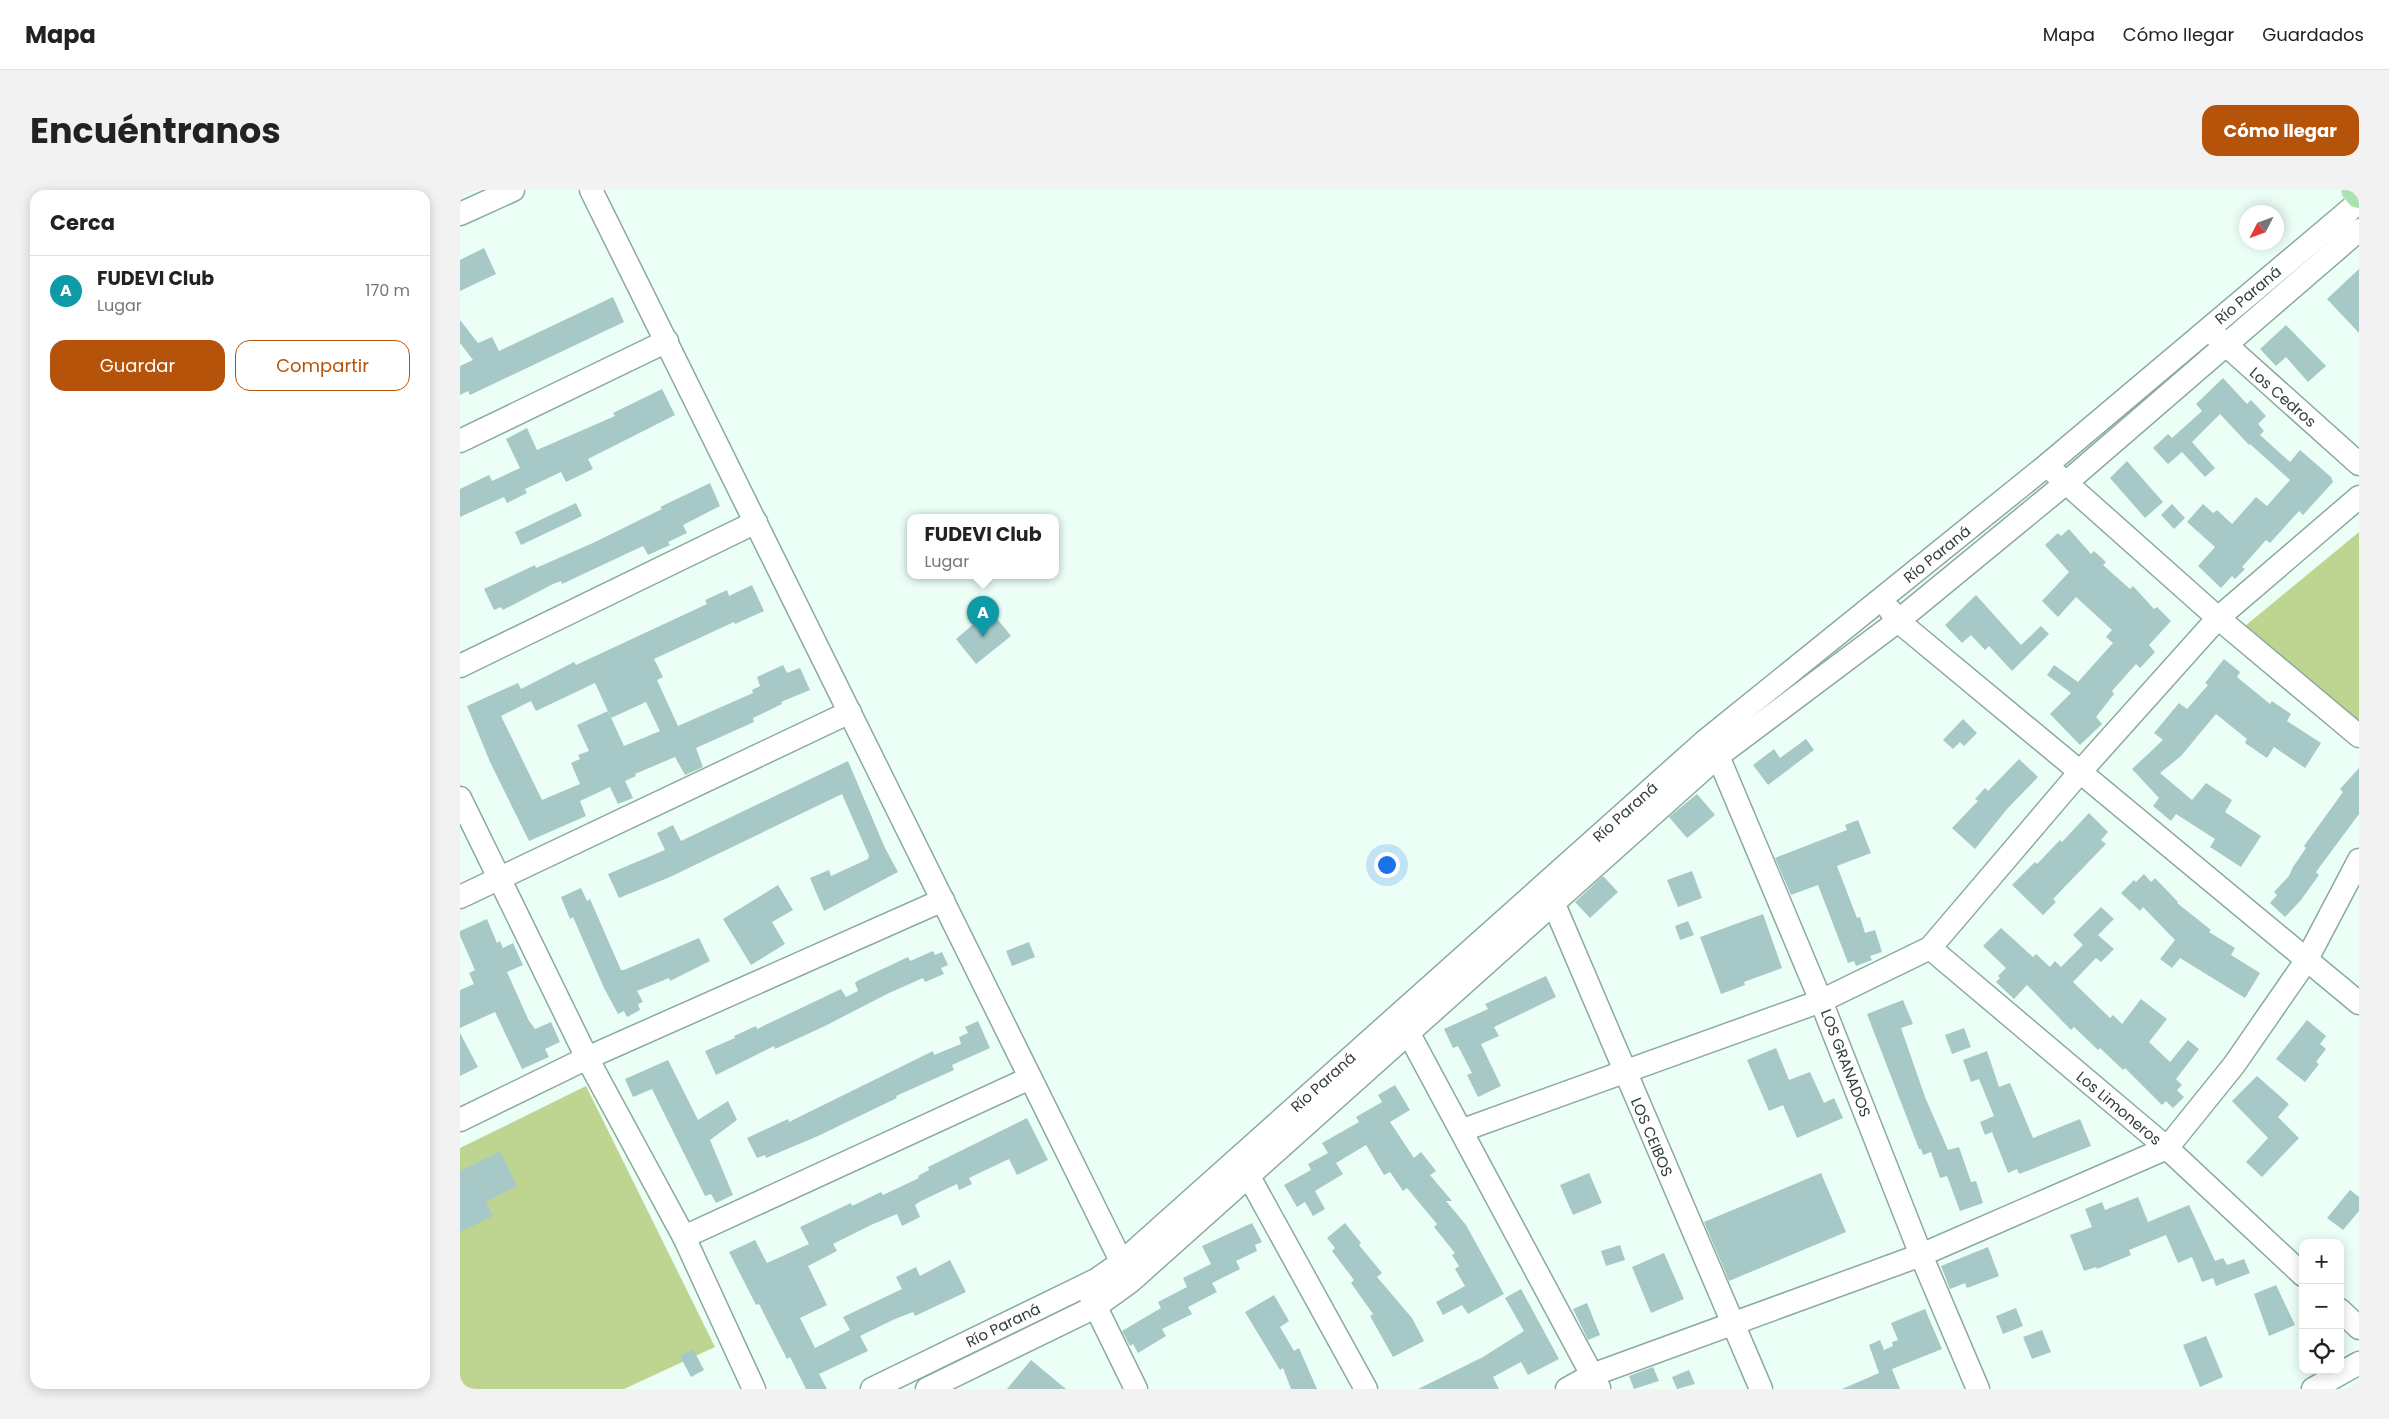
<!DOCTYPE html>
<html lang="es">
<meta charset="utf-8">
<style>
body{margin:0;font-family:Poppins,sans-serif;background:#f2f2f2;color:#222}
.controls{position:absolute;right:15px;bottom:15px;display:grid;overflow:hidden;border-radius:10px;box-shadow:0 2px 12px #0003}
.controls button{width:45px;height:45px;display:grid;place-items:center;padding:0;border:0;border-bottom:1px solid #e0e0e0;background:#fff;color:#222;font:25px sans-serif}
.compass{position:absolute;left:1779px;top:15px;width:45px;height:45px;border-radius:50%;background:#fff;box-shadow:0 2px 12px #0003;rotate:228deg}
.you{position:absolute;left:926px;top:674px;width:18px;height:18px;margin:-12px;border:4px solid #fff;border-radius:50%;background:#1a73e8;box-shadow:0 0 0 8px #1a73e833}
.badge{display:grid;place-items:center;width:32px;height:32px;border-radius:50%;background:#b45309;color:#fff;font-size:16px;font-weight:700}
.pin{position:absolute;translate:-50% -41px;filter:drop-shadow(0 1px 2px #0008)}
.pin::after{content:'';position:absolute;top:26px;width:18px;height:15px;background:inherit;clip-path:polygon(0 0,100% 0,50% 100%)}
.popup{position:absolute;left:447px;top:324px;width:152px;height:65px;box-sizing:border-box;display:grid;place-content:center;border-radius:10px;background:#fff;filter:drop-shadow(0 1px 4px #0005);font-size:16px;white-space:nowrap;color:#767676}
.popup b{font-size:19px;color:#222}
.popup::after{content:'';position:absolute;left:50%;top:100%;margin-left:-10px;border:10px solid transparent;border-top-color:#fff}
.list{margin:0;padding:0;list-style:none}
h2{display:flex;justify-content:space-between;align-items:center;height:65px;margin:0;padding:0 20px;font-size:21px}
h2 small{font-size:16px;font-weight:400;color:#767676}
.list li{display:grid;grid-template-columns:32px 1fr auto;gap:15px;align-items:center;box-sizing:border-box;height:70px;padding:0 20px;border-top:1px solid #e0e0e0}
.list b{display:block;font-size:19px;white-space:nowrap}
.list p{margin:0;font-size:16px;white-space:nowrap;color:#767676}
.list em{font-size:16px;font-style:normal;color:#767676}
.actions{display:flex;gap:10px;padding:15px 20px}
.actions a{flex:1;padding:11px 0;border:1px solid #b45309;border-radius:15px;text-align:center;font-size:18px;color:#b45309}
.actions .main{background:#b45309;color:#fff}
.icon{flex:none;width:28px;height:28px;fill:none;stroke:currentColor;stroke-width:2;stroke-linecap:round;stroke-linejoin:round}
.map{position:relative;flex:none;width:1899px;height:1199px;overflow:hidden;border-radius:15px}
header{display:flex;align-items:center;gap:30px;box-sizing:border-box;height:70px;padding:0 25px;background:#fff;border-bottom:1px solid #e0e0e0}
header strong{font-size:24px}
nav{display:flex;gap:28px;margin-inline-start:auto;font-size:18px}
.intro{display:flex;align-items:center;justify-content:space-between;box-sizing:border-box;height:120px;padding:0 30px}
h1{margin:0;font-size:35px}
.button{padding:12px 22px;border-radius:15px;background:#b45309;color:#fff;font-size:18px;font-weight:700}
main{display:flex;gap:30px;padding:0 30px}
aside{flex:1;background:#fff;border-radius:15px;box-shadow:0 2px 12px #0003}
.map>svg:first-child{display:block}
</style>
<header>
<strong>Mapa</strong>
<nav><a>Mapa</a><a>Cómo llegar</a><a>Guardados</a></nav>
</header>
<div class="intro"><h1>Encuéntranos</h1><a class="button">Cómo llegar</a></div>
<main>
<aside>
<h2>Cerca<small></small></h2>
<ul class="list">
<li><span class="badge" style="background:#0f9aa8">A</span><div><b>FUDEVI Club</b><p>Lugar</p></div><em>170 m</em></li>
</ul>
<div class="actions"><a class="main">Guardar</a><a>Compartir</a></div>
</aside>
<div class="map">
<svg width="1899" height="1199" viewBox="0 0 1899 1199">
<rect width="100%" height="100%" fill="#ecfff7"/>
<g fill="#bed592">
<path d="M1899 342V535L1785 436Z"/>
<path d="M126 896 255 1157 164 1199H2L0 1195V958Z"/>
</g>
<g fill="#a6c8c6" fill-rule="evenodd">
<path d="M24 58 36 84 0 101V70Z"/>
<path d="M1899 79V143L1867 109Z"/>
<path d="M153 107 164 132 10 205 8 201 0 205V176L13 170 0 153V130L18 153 32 147 39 161Z"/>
<path d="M1826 135 1866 176 1848 192 1826 167 1816 176 1800 159Z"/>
<path d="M1763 188 1787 214 1791 210 1806 226 1798 234 1804 241 1800 245 1830 272 1840 260 1871 287 1873 292 1843 325 1839 321 1810 353 1806 350 1782 377 1785 379 1775 389 1772 386 1761 398 1738 376 1755 357 1727 332 1743 314 1753 323 1757 320 1772 334 1796 307 1807 316 1830 290 1790 254 1789 255 1760 224 1732 252 1755 278 1745 287 1722 262 1708 274 1693 258 1708 244 1712 248 1742 221 1736 214Z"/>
<path d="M202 199 215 225 128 269 133 279 106 292 101 282 65 299 67 303 47 313 44 307 0 327V299L29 285 32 291 60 278 46 249 67 238 77 260 155 226 153 223Z"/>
<path d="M1667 271 1703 312 1685 328 1650 288Z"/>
<path d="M250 293 260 316 223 335 227 343 208 352 210 355 188 365 183 356 102 394 101 391 93 394 43 420 41 417 34 420 24 399 75 375 76 378 135 352 202 319 200 317Z"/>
<path d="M116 313 122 326 61 355 55 342Z"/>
<path d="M1712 314 1725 328 1714 339 1701 325Z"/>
<path d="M1609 339 1631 364 1634 361 1646 372 1643 375 1670 399 1673 396 1694 419 1697 417 1711 431 1689 455 1695 462 1680 478 1676 474 1652 501 1654 504 1636 527 1642 534 1620 555 1590 524 1611 503 1587 485 1594 475 1618 492 1653 453 1646 447 1652 440 1616 407 1598 427 1582 411 1609 382 1585 355 1598 343 1601 346Z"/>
<path d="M292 395 304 421 275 434 274 432 194 469 203 487 197 490 218 536 293 503 292 500 300 496 297 487 323 475 327 483 340 478 350 500 321 512 322 514 293 528 294 532 236 558 243 577 225 585 215 567 175 584 176 586 165 591 173 608 158 614 150 597 120 611 126 626 69 651 30 572 7 516 58 493 61 499 114 472 116 475 247 414 245 410 267 400 269 406ZM135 493 151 528 186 512 200 541 164 556 148 521 117 535 129 561 118 565 120 569 111 573 120 594 82 610 41 526 71 511 76 521Z"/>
<path d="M1516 405 1561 455 1581 436 1589 444 1552 481 1529 456 1525 460 1511 445 1502 453 1485 435Z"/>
<path d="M530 420 551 446 516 474 496 449Z"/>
<path d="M1764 469 1780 482 1777 487 1810 514 1812 511 1831 524 1827 531 1861 553 1845 578 1814 557 1807 568 1785 553 1787 549 1756 524 1721 566 1700 583 1732 610 1746 593 1772 610 1765 622 1801 646 1781 677 1750 657 1755 649 1716 624 1711 631 1693 616 1699 608 1672 579 1703 550 1694 543 1719 513 1727 519 1748 495 1745 493Z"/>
<path d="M1503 529 1517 543 1504 556 1500 552 1493 559 1483 550Z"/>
<path d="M1346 549 1354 560 1308 595 1293 575 1314 559 1320 568Z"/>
<path d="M1559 569 1578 587 1547 619 1515 659 1492 638 1518 611 1515 609 1525 598 1528 601Z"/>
<path d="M388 571 425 658 438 682 364 721 350 688 369 680 371 686 408 669 409 666 382 604 210 687 159 708 148 684 205 660 197 643 213 635 221 651Z"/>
<path d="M1899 578V624L1856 682 1859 685 1841 710 1825 727 1810 713 1817 705 1814 702 1829 686 1833 677 1846 658 1844 656 1883 602 1880 599Z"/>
<path d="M1237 604 1255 625 1227 648 1209 627Z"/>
<path d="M1629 623 1648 642 1641 650 1646 654 1593 709 1596 712 1583 725 1552 695 1575 672 1577 674 1600 650 1602 652Z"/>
<path d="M1398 630 1411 663 1377 676 1397 728 1400 727 1405 743 1415 740 1422 762 1410 766 1412 770 1396 776 1394 771 1388 773 1358 695 1331 705 1315 668 1387 640 1385 635Z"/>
<path d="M1232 681 1242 708 1218 717 1207 690Z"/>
<path d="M1684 684 1691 692 1695 688 1718 712 1717 713 1751 740 1749 742 1775 758 1771 765 1800 783 1785 808 1720 768 1712 778 1700 769 1715 750 1683 717 1680 721 1661 703 1674 690 1676 692Z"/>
<path d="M1143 686 1158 702 1130 728 1115 712Z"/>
<path d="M318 695 333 720 312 732 325 754 291 775 263 729Z"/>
<path d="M121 698 127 711 130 709 161 780H164L239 748 250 771 210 791 209 788 177 801 183 812 178 814 180 820 167 827 164 821 158 824 144 798 113 727 110 729 101 707Z"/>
<path d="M1641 717 1654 729 1638 745 1654 759 1641 772 1636 768 1613 792 1650 828 1653 825 1662 834 1681 809 1707 829 1689 852 1710 872 1728 850 1739 859 1716 889 1722 895 1717 900 1724 907 1713 918 1706 911 1702 915 1665 878 1663 880 1640 858 1638 860 1614 837 1611 840 1567 795 1554 809 1536 792 1540 788 1538 786 1546 778 1523 756 1541 738 1573 767 1576 764 1590 777 1595 771 1601 777 1623 755 1613 745Z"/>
<path d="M1303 724 1322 778 1284 792 1285 795 1261 804 1240 747Z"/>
<path d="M27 729 37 753 40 751 43 758 53 753 63 775 47 782 69 831 75 839 91 832 100 852 85 859 89 867 62 879 35 822 0 838V800L14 794 9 783 15 780 0 746V741Z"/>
<path d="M1228 731 1234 745 1220 750 1215 736Z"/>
<path d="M569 752 575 767 552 776 546 761Z"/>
<path d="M473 761 475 765 482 762 488 775 481 778 484 784 465 792 463 788 429 803 365 836 315 859 314 856 256 885 245 861 275 848 274 846 296 836 297 839 381 799 386 807 398 801 395 793 397 791 448 767 450 771Z"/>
<path d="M1086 786 1096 807 1034 837 1039 846 1021 854 1041 896 1018 907 1007 885 1012 883 998 856 993 858 984 839 1028 819 1025 814Z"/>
<path d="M1443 810 1453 834 1441 838 1465 907 1488 960 1499 957 1511 992 1516 991 1523 1013 1500 1021 1487 986 1480 988 1471 962 1463 965 1461 959H1459L1407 824Z"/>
<path d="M1847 830 1866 846 1860 854 1866 859 1856 872 1859 874 1845 892 1816 869Z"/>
<path d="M518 831 530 858 492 875 494 880 436 906 437 908 358 946 306 968 305 965 297 968 287 948 328 929 329 932 345 924 473 861 474 865 501 854 499 847 508 843 505 837Z"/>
<path d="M1504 838 1511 857 1492 864 1485 845Z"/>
<path d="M0 843 18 877 0 886Z"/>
<path d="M1316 858 1329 890 1350 882 1364 913 1374 908 1383 928 1337 948 1323 915 1309 921 1287 870Z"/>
<path d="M1527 861 1539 897 1550 893 1573 948 1620 929 1631 956 1559 984 1557 979 1548 983 1532 942 1525 945 1520 932 1534 926 1519 889 1511 892 1503 870Z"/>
<path d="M208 870 238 930 268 911 277 930 250 950 273 1005 256 1013 251 1004 245 1006 192 899 173 907 165 889Z"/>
<path d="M1797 886 1829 914 1818 927 1839 948 1802 987 1786 972 1808 948 1772 911Z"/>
<path d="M935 895 950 920 930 932 954 968 961 962 976 981 970 985 992 1011H986L1006 1035 1044 1104 1008 1124 1002 1115 983 1125 976 1112 1005 1096 995 1079 999 1076 992 1065 995 1063 974 1037 977 1034 947 998 943 1001 930 982 924 985 906 955 876 973 883 984 855 1001 865 1019 853 1026 845 1012 837 1017 824 995 851 980 848 974 868 963 862 953 899 932 896 927 922 912 918 905Z"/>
<path d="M567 928 588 970 557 985 549 969 509 988 512 994 499 1000 497 994 461 1011 455 1015 460 1027 442 1036 437 1024 411 1035 373 1054 377 1061 348 1076 367 1115 340 1128 355 1158 390 1140 383 1127 442 1099 436 1087 456 1077 460 1086 490 1070 506 1102 455 1126 453 1122 435 1129 400 1146 408 1161 359 1184 367 1199H346L330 1167 327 1169 299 1114 296 1115 269 1062 295 1050 307 1073 349 1054 340 1037 391 1013 392 1016 421 1002 423 1005 459 988 458 986 469 980 468 977Z"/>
<path d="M40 961 57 996 26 1012 33 1026 0 1042V981Z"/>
<path d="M1129 983 1142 1013 1113 1025 1100 995Z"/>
<path d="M1361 983 1386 1042 1269 1091 1244 1032Z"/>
<path d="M1890 1000 1899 1007V1021L1883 1040 1867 1028Z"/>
<path d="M1678 1007 1688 1032 1729 1015 1755 1071 1763 1068 1767 1075 1784 1069 1790 1083 1756 1096 1753 1088 1742 1092 1732 1067 1718 1073 1706 1045 1669 1060 1671 1065 1637 1079 1636 1077 1624 1081 1610 1045 1632 1037 1625 1019 1642 1012 1645 1020Z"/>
<path d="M792 1033 802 1052 795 1055 797 1061 776 1071 780 1079 752 1093 757 1102 728 1117 732 1124 702 1139 706 1146 678 1163 673 1154 670 1156 662 1141 701 1118 698 1112 727 1097 723 1088 751 1074 742 1056Z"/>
<path d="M885 1033 901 1053 899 1055 922 1083 917 1087 952 1128 964 1151 933 1167 910 1126 913 1124 891 1093 894 1090 872 1061 875 1058 867 1048Z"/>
<path d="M1160 1055 1165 1070 1146 1076 1141 1061Z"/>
<path d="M1528 1057 1539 1086 1507 1098 1505 1093 1490 1099 1481 1076Z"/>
<path d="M1204 1063 1224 1109 1191 1123 1172 1077Z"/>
<path d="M1816 1095 1835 1135 1809 1146 1794 1104Z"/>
<path d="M1061 1099 1099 1169 1068 1185 1061 1172 1033 1187 1039 1199H958L1023 1167 1064 1141 1045 1108Z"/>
<path d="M814 1105 829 1131 820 1137 834 1161 839 1158 857 1199H831L823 1178 820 1180 785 1122Z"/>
<path d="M1127 1113 1140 1145 1128 1150 1113 1119Z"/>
<path d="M1556 1118 1563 1136 1543 1144 1536 1126Z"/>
<path d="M1465 1119 1482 1159 1432 1179 1440 1199H1382L1419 1183 1409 1155 1420 1150 1424 1160 1433 1156 1432 1152 1438 1150 1431 1133Z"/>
<path d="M1582 1140 1591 1162 1572 1169 1563 1147Z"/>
<path d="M1746 1146 1763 1187 1740 1197 1723 1155Z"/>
<path d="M233 1159 244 1180 231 1187 220 1166Z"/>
<path d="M571 1170 606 1199H547Z"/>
<path d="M1193 1177 1199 1191 1174 1199 1169 1186Z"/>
<path d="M1229 1180 1235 1194 1217 1199 1212 1187Z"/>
</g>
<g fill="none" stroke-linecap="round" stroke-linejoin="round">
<defs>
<g id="minor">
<path d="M131 0 668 1085"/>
<path d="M0 24 53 0"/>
<path d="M1755 145 1899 274"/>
<path d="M0 251 207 151"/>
<path d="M1595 283 1758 428 1899 546"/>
<path d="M1430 420 1438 431 1899 813"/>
<path d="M0 476 296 332"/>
<path d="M1249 555 1258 566 1361 811 1461 1065 1518 1199"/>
<path d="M0 608 127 868 224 1047 294 1199"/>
<path d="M1085 702 1093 712 1301 1199"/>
<path d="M0 707 390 522"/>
<path d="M1470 758 1707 958 1843 1085"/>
<path d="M941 833 949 844 1139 1198"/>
<path d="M0 930 127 868 483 710"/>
<path d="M1003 940 1361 811 1470 758 1620 582 1758 428 1899 307"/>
<path d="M782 974 906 1199"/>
<path d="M224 1047 570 888"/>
<path d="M629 1103 676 1199"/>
<path d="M1880 1120 1899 1138"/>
<path d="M412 1199 636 1090 662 1072 1245 551 1587 275 1899 12"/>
<path d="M467 1199 635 1117 671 1091 1258 566 1438 431 1606 293 1899 40"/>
<path d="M1107 1199 1132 1185 1461 1065 1707 958 1774 875 1846 771 1899 670"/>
<path d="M1853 1199 1899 1173"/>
</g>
<path id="major" d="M1896 0 1899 4"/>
</defs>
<use href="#minor" stroke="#8caa9e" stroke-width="25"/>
<use href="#major" stroke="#dadcdb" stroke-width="30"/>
<use href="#minor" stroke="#fff" stroke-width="22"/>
<use href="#major" stroke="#a8e4af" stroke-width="28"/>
</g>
<g text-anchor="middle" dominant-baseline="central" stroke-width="4.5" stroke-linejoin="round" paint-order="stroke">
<g font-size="15" fill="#313d38" stroke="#fff">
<text transform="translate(1788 105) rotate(-40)">Río Paraná</text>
<text transform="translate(1823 207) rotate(41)">Los Cedros</text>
<text transform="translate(1477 364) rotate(-39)">Río Paraná</text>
<text transform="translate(1165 622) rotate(-42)">Río Paraná</text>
<text transform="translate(1386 873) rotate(69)">LOS GRANADOS</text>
<text transform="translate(863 892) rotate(-42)">Río Paraná</text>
<text transform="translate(1659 918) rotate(40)">Los Limoneros</text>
<text transform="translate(1192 947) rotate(67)">LOS CEIBOS</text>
<text transform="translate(543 1135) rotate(-26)">Río Paraná</text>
</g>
</g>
</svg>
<div class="controls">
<button>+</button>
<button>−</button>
<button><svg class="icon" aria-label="locate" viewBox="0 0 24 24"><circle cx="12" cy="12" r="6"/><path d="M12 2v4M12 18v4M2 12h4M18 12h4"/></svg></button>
</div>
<svg class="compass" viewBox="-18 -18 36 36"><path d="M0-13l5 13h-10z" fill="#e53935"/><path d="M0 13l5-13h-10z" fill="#767676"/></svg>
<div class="you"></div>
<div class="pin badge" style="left:523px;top:447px;background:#0f9aa8">A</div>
<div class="popup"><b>FUDEVI Club</b>Lugar</div>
</div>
</main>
